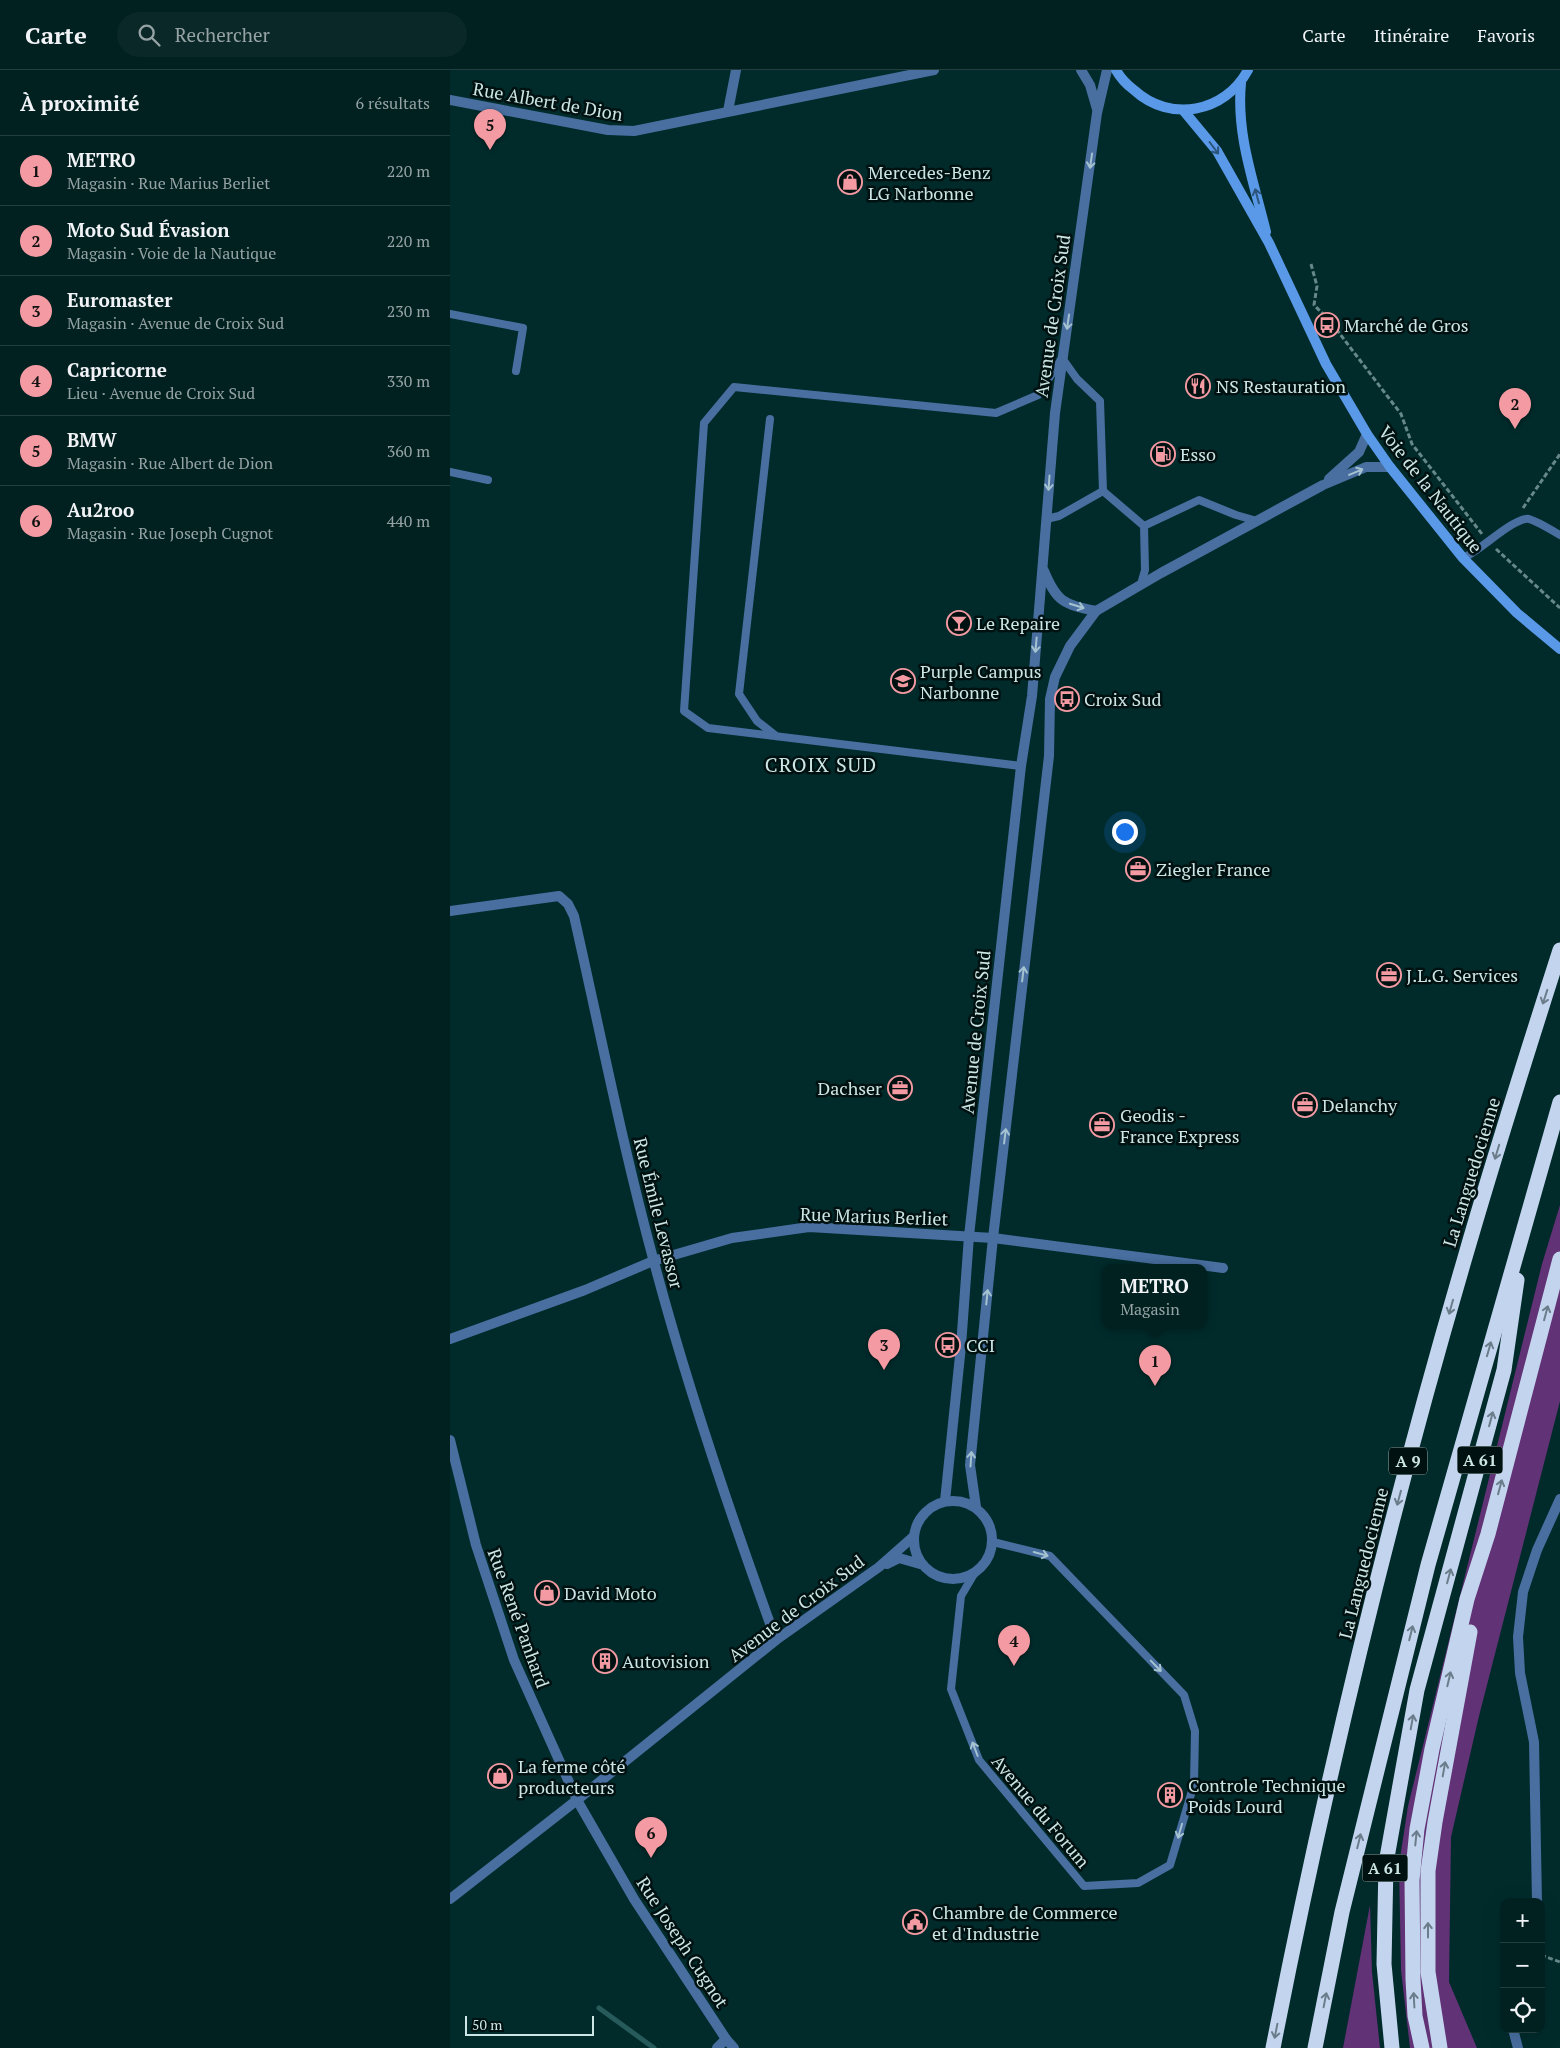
<!DOCTYPE html>
<html lang="fr">
<meta charset="utf-8">
<style>
body{margin:0;font-family:"PT Serif",serif;background:#0b2829;color:#f1f3f6}
.controls{position:absolute;right:15px;bottom:15px;display:grid;overflow:hidden;border-radius:10px;box-shadow:0 5px 20px #0002}
.controls button{width:45px;height:45px;display:grid;place-items:center;padding:0;border:0;border-bottom:1px solid #233e3e;background:#012020;color:#f1f3f6;font:25px sans-serif}
.scale{position:absolute;left:15px;bottom:12px;width:129px;box-sizing:border-box;padding-left:5px;border:2px solid #cce6e5;border-top:0;font-size:14px;line-height:18px;white-space:nowrap;color:#cce6e5;-webkit-text-stroke:4px #011;paint-order:stroke}
.you{position:absolute;left:674px;top:761px;width:18px;height:18px;margin:-12px;border:4px solid #fff;border-radius:50%;background:#1a73e8;box-shadow:0 0 0 8px #1a73e833}
.badge{display:grid;place-items:center;width:32px;height:32px;border-radius:50%;background:#f49aa2;color:#111;font-size:16px;font-weight:700}
.pin{position:absolute;translate:-50% -41px;filter:drop-shadow(0 1px 2px #0008)}
.pin::after{content:'';position:absolute;top:26px;width:18px;height:15px;background:inherit;clip-path:polygon(0 0,100% 0,50% 100%)}
.popup{position:absolute;left:652px;top:1194px;width:105px;height:65px;box-sizing:border-box;display:grid;place-content:center;border-radius:10px;background:#012020;filter:drop-shadow(0 1px 4px #0005);font-size:16px;white-space:nowrap;color:#96a3a5}
.popup b{font-size:19px;color:#f1f3f6}
.popup::after{content:'';position:absolute;left:50%;top:100%;margin-left:-10px;border:10px solid transparent;border-top-color:#012020}
.list{margin:0;padding:0;list-style:none}
h2{display:flex;justify-content:space-between;align-items:center;height:65px;margin:0;padding:0 20px;font-size:21px}
h2 small{font-size:16px;font-weight:400;color:#96a3a5}
.list li{display:grid;grid-template-columns:32px 1fr auto;gap:15px;align-items:center;box-sizing:border-box;height:70px;padding:0 20px;border-top:1px solid #233e3e}
.list b{display:block;font-size:19px;white-space:nowrap}
.list p{margin:0;font-size:16px;white-space:nowrap;color:#96a3a5}
.list em{font-size:16px;font-style:normal;color:#96a3a5}
.icon{flex:none;width:28px;height:28px;fill:none;stroke:currentColor;stroke-width:2;stroke-linecap:round;stroke-linejoin:round}
.map{position:relative;flex:none;width:1110px;height:1978px;overflow:hidden}
header{display:flex;align-items:center;gap:30px;box-sizing:border-box;height:70px;padding:0 25px;background:#012020;border-bottom:1px solid #233e3e}
header strong{font-size:24px}
nav{display:flex;gap:28px;margin-inline-start:auto;font-size:18px}
.search{width:350px;height:45px;background:#0b2829;display:flex;align-items:center;gap:12px;box-sizing:border-box;padding:0 18px;border-radius:28px;color:#96a3a5;font-size:19px}
main{display:flex}
aside{flex:1;background:#012020}
.map>svg:first-child{display:block}
</style>
<header>
<strong>Carte</strong>
<div class="search"><svg class="icon" aria-label="search" viewBox="0 0 24 24"><circle cx="10" cy="10" r="6"/><path d="M15 15l6 6"/></svg>Rechercher</div>
<nav><a>Carte</a><a>Itinéraire</a><a>Favoris</a></nav>
</header>
<main>
<aside>
<h2>À proximité<small>6 résultats</small></h2>
<ul class="list">
<li><span class="badge">1</span><div><b>METRO</b><p>Magasin · Rue Marius Berliet</p></div><em>220 m</em></li>
<li><span class="badge">2</span><div><b>Moto Sud Évasion</b><p>Magasin · Voie de la Nautique</p></div><em>220 m</em></li>
<li><span class="badge">3</span><div><b>Euromaster</b><p>Magasin · Avenue de Croix Sud</p></div><em>230 m</em></li>
<li><span class="badge">4</span><div><b>Capricorne</b><p>Lieu · Avenue de Croix Sud</p></div><em>330 m</em></li>
<li><span class="badge">5</span><div><b>BMW</b><p>Magasin · Rue Albert de Dion</p></div><em>360 m</em></li>
<li><span class="badge">6</span><div><b>Au2roo</b><p>Magasin · Rue Joseph Cugnot</p></div><em>440 m</em></li>
</ul>
</aside>
<div class="map">
<svg width="1110" height="1978" viewBox="0 0 1110 1978">
<rect width="100%" height="100%" fill="#012b2b"/>
<g fill="#613275">
<path d="M1110 1135V1331L1029 1646 1001 1767 999 1912 1027 1978H960L951 1900 949 1795 958 1736 1092 1194Z"/>
<path d="M920 1835 922 1902 930 1978H893Z"/>
</g>
<g fill="none" stroke-linecap="round" stroke-linejoin="round">
<path stroke="#275a5a" stroke-width="5" d="M149 1938 204 1978"/>
<g stroke="#688" stroke-width="3" stroke-dasharray="5 2.5" stroke-linecap="butt">
<path d="M861 194 867 216 864 235 880 251 951 344 962 374 1032 464"/>
<path d="M1073 438 1110 384"/>
<path d="M1046 479 1110 538"/>
<path d="M1091 1885 1110 1892"/>
</g>
<g stroke="#486fa0" stroke-width="8">
<path d="M0 244 73 258 66 301"/>
<path d="M320 349 289 624 307 651 326 666"/>
<path d="M0 402 38 410"/>
<path d="M596 449 609 446 653 421"/>
<path d="M694 456 749 430 786 445 807 451"/>
<path d="M1013 488C1030 481 1065 446 1079 449 1089 452 1101 460 1110 465"/>
<path d="M571 696 258 658 234 641 254 353 284 317 546 343 588 325 612 288 627 309 650 331 653 421 694 456 695 500 691 514"/>
<path d="M524 1504 511 1526 501 1619 529 1690 634 1816 688 1813 720 1795 744 1714 745 1661 734 1625 600 1486 543 1472"/>
</g>
<g stroke="#486fa0" stroke-width="10">
<path d="M631 0 640 15 647 39"/>
<path d="M0 30 158 60 184 61 484 0"/>
<path d="M278 41 286 0"/>
<path d="M879 409 909 382 917 364"/>
<path d="M594 501C607 532 613 534 646 541"/>
<path d="M0 841 109 826 118 834 124 846C150 961 173 1078 204 1192 238 1320 281 1446 326 1570"/>
<path d="M0 1269 135 1220 203 1191 282 1168 359 1157 543 1168 773 1198"/>
<path d="M0 1370 26 1475 64 1590 127 1730 184 1829 276 1969 284 1978"/>
<circle cx="503" cy="1470" r="39"/>
<path d="M495 1431 511 1276 519 1166 571 696 582 626 605 343 647 43 657 0"/>
<path d="M526 1437 520 1395 543 1168 599 686 600 629 605 607 620 576 646 541 711 503 873 415 916 397H940"/>
<path d="M437 1494 449 1488 470 1494"/>
<path d="M0 1829 127 1730 326 1570 429 1497 463 1467"/>
<path d="M1087 1832 1084 1672 1070 1603 1068 1567 1073 1522 1087 1480 1110 1429"/>
<path d="M1063 1959 1068 1978"/>
<path d="M267 1978 276 1969"/>
</g>
<g stroke="#5999e7" stroke-width="10">
<path d="M666 0C671 9 676 14 684 20 720 53 775 43 798 0"/>
<path d="M791 13C786 65 804 112 816 162"/>
<path d="M733 40 767 81 819 173 876 294 917 364 940 397 1013 488 1067 543 1110 579"/>
</g>
<g stroke="#c3d5ee" stroke-width="15">
<path d="M823 1978C875 1713 938 1450 1014 1191 1044 1087 1077 983 1110 880"/>
<path d="M865 1978 892 1842 978 1495 1110 1032"/>
<path d="M942 1978 934 1894 936 1793 967 1620 1054 1300 1067 1210"/>
<path d="M972 1978 965 1946 963 1909 962 1810 967 1759 982 1679 1017 1529 1038 1464 1110 1189"/>
<path d="M990 1978 978 1902V1801L985 1752 1020 1562"/>
</g>
</g>
<defs><path id="oneway-shaft" d="M-6 0H5M1.5-3L5.5 0L1.5 3" fill="none" stroke-width="1.6" stroke-linecap="round" stroke-linejoin="round" transform="scale(1.25)"/></defs>
<g stroke="#2c557c">
<use href="#oneway-shaft" transform="translate(764 78) rotate(53)"/>
<use href="#oneway-shaft" transform="translate(807 126) rotate(-105)"/>
</g>
<g stroke="#a4c2d0">
<use href="#oneway-shaft" transform="translate(641 91) rotate(98)"/>
<use href="#oneway-shaft" transform="translate(618 252) rotate(98)"/>
<use href="#oneway-shaft" transform="translate(906 402) rotate(-23)"/>
<use href="#oneway-shaft" transform="translate(599 413) rotate(94)"/>
<use href="#oneway-shaft" transform="translate(627 536) rotate(17)"/>
<use href="#oneway-shaft" transform="translate(586 575) rotate(95)"/>
<use href="#oneway-shaft" transform="translate(573 904) rotate(-83)"/>
<use href="#oneway-shaft" transform="translate(555 1066) rotate(-83)"/>
<use href="#oneway-shaft" transform="translate(537 1227) rotate(-84)"/>
<use href="#oneway-shaft" transform="translate(521 1389) rotate(-86)"/>
<use href="#oneway-shaft" transform="translate(591 1484) rotate(15)"/>
<use href="#oneway-shaft" transform="translate(706 1596) rotate(46)"/>
<use href="#oneway-shaft" transform="translate(525 1679) rotate(-111)"/>
<use href="#oneway-shaft" transform="translate(730 1761) rotate(106)"/>
</g>
<g stroke="#6b7d8b">
<use href="#oneway-shaft" transform="translate(1095 927) rotate(108)"/>
<use href="#oneway-shaft" transform="translate(1047 1082) rotate(107)"/>
<use href="#oneway-shaft" transform="translate(1001 1237) rotate(106)"/>
<use href="#oneway-shaft" transform="translate(1096 1243) rotate(-75)"/>
<use href="#oneway-shaft" transform="translate(1039 1279) rotate(-74)"/>
<use href="#oneway-shaft" transform="translate(1041 1349) rotate(-75)"/>
<use href="#oneway-shaft" transform="translate(1050 1417) rotate(-75)"/>
<use href="#oneway-shaft" transform="translate(949 1428) rotate(105)"/>
<use href="#oneway-shaft" transform="translate(999 1506) rotate(-75)"/>
<use href="#oneway-shaft" transform="translate(961 1563) rotate(-76)"/>
<use href="#oneway-shaft" transform="translate(999 1609) rotate(-77)"/>
<use href="#oneway-shaft" transform="translate(962 1652) rotate(-80)"/>
<use href="#oneway-shaft" transform="translate(994 1699) rotate(-80)"/>
<use href="#oneway-shaft" transform="translate(966 1768) rotate(-84)"/>
<use href="#oneway-shaft" transform="translate(909 1771) rotate(-76)"/>
<use href="#oneway-shaft" transform="translate(978 1860) rotate(-90)"/>
<use href="#oneway-shaft" transform="translate(875 1930) rotate(-79)"/>
<use href="#oneway-shaft" transform="translate(964 1930) rotate(-93)"/>
<use href="#oneway-shaft" transform="translate(826 1961) rotate(101)"/>
</g>
<defs>
<symbol id="shop-ring" viewBox="-11 -11 22 22"><circle r="9.5" fill="#011" stroke="#f49aa2" stroke-width="1.5"/><path d="M-5-2.5h2.3a2.7 3.5 0 0 1 5.4 0H5L5.5 6h-11ZM-1.5-2.5h3a1.5 2.3 0 0 0-3 0Z" fill="#f49aa2"/></symbol>
<symbol id="bus-ring" viewBox="-11 -11 22 22"><circle r="9.5" fill="#011" stroke="#f49aa2" stroke-width="1.5"/><path d="M-5-6H5V4H4V6H2V4H-2V6H-4V4H-5ZM-3.5-4V0h7V-4ZM-3.5 1.2v1.5H-2V1.2ZM2 1.2v1.5H3.5V1.2Z" fill="#f49aa2"/></symbol>
<symbol id="restaurant-ring" viewBox="-11 -11 22 22"><circle r="9.5" fill="#011" stroke="#f49aa2" stroke-width="1.5"/><path d="M-5-6h1v4h1v-4h1v4h1v-4h1v5L-1.5 .5V6h-2V.5L-5-1ZM5-6V6H3V1.5H1.5Q1.5-4 5-6Z" fill="#f49aa2"/></symbol>
<symbol id="fuel-ring" viewBox="-11 -11 22 22"><circle r="9.5" fill="#011" stroke="#f49aa2" stroke-width="1.5"/><path d="M-5.5-6h7V0h2V4h1.3V-2.5L3-4.5l.8-.8L6-3V5H2.5V1h-1V6h-7ZM-4.2-4.7v3.2H.2V-4.7Z" fill="#f49aa2"/></symbol>
<symbol id="bar-ring" viewBox="-11 -11 22 22"><circle r="9.5" fill="#011" stroke="#f49aa2" stroke-width="1.5"/><path d="M-6-5H6L.8 .8V4.5H3.5V6h-7V4.5H-.8V.8Z" fill="#f49aa2"/></symbol>
<symbol id="university-ring" viewBox="-11 -11 22 22"><circle r="9.5" fill="#011" stroke="#f49aa2" stroke-width="1.5"/><path d="M0-5L7-2L0 1L-7-2ZM-4 1L0 2.5L4 1V4Q0 6-4 4Z" fill="#f49aa2"/></symbol>
<symbol id="office-ring" viewBox="-11 -11 22 22"><circle r="9.5" fill="#011" stroke="#f49aa2" stroke-width="1.5"/><path d="M-6-3h4V-5.5h4V-3h4V5H-6ZM-1-4.5V-3h2v-1.5ZM-6 0V1H6V0Z" fill="#f49aa2"/></symbol>
<symbol id="building-ring" viewBox="-11 -11 22 22"><circle r="9.5" fill="#011" stroke="#f49aa2" stroke-width="1.5"/><path d="M-4-6H4V6H1V3H-1V6H-4ZM-2.5-4.3h1.7v1.8h-1.7ZM.8-4.3h1.7v1.8H.8ZM-2.5-1h1.7V.8h-1.7ZM.8-1h1.7V.8H.8Z" fill="#f49aa2"/></symbol>
<symbol id="civic-ring" viewBox="-11 -11 22 22"><circle r="9.5" fill="#011" stroke="#f49aa2" stroke-width="1.5"/><path d="M-.6-6.5H3V-4.5H.6V-3L4-1V1h2V6H-6V1h2V-1L-.6-3ZM-1.2 2.5V6h2.4V2.5Z" fill="#f49aa2"/></symbol>
</defs>
<g fill-rule="evenodd">
<use href="#shop-ring" x="386" y="98" width="28" height="28"/>
<use href="#bus-ring" x="863" y="241" width="28" height="28"/>
<use href="#restaurant-ring" x="734" y="302" width="28" height="28"/>
<use href="#fuel-ring" x="699" y="370" width="28" height="28"/>
<use href="#bar-ring" x="495" y="539" width="28" height="28"/>
<use href="#university-ring" x="439" y="597" width="28" height="28"/>
<use href="#bus-ring" x="603" y="615" width="28" height="28"/>
<use href="#office-ring" x="674" y="785" width="28" height="28"/>
<use href="#office-ring" x="925" y="891" width="28" height="28"/>
<use href="#office-ring" x="436" y="1004" width="28" height="28"/>
<use href="#office-ring" x="841" y="1021" width="28" height="28"/>
<use href="#office-ring" x="638" y="1041" width="28" height="28"/>
<use href="#bus-ring" x="484" y="1261" width="28" height="28"/>
<use href="#shop-ring" x="83" y="1509" width="28" height="28"/>
<use href="#building-ring" x="141" y="1577" width="28" height="28"/>
<use href="#shop-ring" x="36" y="1692" width="28" height="28"/>
<use href="#building-ring" x="706" y="1711" width="28" height="28"/>
<use href="#civic-ring" x="451" y="1838" width="28" height="28"/>
</g>
<g text-anchor="middle" dominant-baseline="central" stroke-width="5" stroke-linejoin="round" paint-order="stroke">
<g fill="#011" stroke="#8fa6a5" stroke-width="1">
<rect x="1007.5" y="1376.5" width="45" height="27" rx="4"/>
<rect x="939" y="1377.5" width="38" height="27" rx="4"/>
<rect x="912.5" y="1784.5" width="45" height="27" rx="4"/>
</g>
<g font-size="16" font-weight="bold" fill="#cce6e5">
<text x="1030" y="1390">A 61</text>
<text x="958" y="1391">A 9</text>
<text x="935" y="1798">A 61</text>
</g>
<g font-size="18" fill="#cce6e5" stroke="#011">
<text transform="translate(98 31) rotate(10)">Rue Albert de Dion</text>
<text transform="translate(602 246) rotate(-82)">Avenue de Croix Sud</text>
<text transform="translate(981 419) rotate(52)">Voie de la Nautique</text>
<text transform="translate(525 962) rotate(-84)">Avenue de Croix Sud</text>
<text transform="translate(1021 1102) rotate(-73)">La Languedocienne</text>
<text transform="translate(209 1143) rotate(76)">Rue Émile Levassor</text>
<text transform="translate(424 1146) rotate(2)">Rue Marius Berliet</text>
<text transform="translate(913 1493) rotate(-76)">La Languedocienne</text>
<text transform="translate(346 1538) rotate(-37)">Avenue de Croix Sud</text>
<text transform="translate(69 1548) rotate(70)">Rue René Panhard</text>
<text transform="translate(591 1741) rotate(50)">Avenue du Forum</text>
<text transform="translate(233 1872) rotate(57)">Rue Joseph Cugnot</text>
</g>
<g font-size="18" fill="#cce6e5" stroke="#011" text-anchor="start">
<text x="418" y="102">Mercedes-Benz<tspan x="418" dy="21">LG Narbonne</tspan></text>
<text x="894" y="255">Marché de Gros</text>
<text x="766" y="316">NS Restauration</text>
<text x="730" y="384">Esso</text>
<text x="526" y="553">Le Repaire</text>
<text x="470" y="601">Purple Campus<tspan x="470" dy="21">Narbonne</tspan></text>
<text x="634" y="629">Croix Sud</text>
<text x="706" y="799">Ziegler France</text>
<text x="956" y="905">J.L.G. Services</text>
<text x="432" y="1018" text-anchor="end">Dachser</text>
<text x="872" y="1035">Delanchy</text>
<text x="670" y="1045">Geodis -<tspan x="670" dy="21">France Express</tspan></text>
<text x="516" y="1275">CCI</text>
<text x="114" y="1523">David Moto</text>
<text x="172" y="1591">Autovision</text>
<text x="68" y="1696">La ferme côté<tspan x="68" dy="21">producteurs</tspan></text>
<text x="738" y="1715">Controle Technique<tspan x="738" dy="21">Poids Lourd</tspan></text>
<text x="482" y="1842">Chambre de Commerce<tspan x="482" dy="21">et d'Industrie</tspan></text>
</g>
<g font-size="20" letter-spacing="1" fill="#cce6e5" stroke="#011">
<text x="371" y="694">CROIX SUD</text>
</g>
</g>
</svg>
<div class="controls">
<button>+</button>
<button>−</button>
<button><svg class="icon" aria-label="locate" viewBox="0 0 24 24"><circle cx="12" cy="12" r="6"/><path d="M12 2v4M12 18v4M2 12h4M18 12h4"/></svg></button>
</div>
<div class="scale">50 m</div>
<div class="you"></div>
<div class="pin badge" style="left:705px;top:1316px">1</div>
<div class="popup"><b>METRO</b>Magasin</div>
<div class="pin badge" style="left:1065px;top:359px">2</div>
<div class="pin badge" style="left:434px;top:1300px">3</div>
<div class="pin badge" style="left:564px;top:1596px">4</div>
<div class="pin badge" style="left:40px;top:80px">5</div>
<div class="pin badge" style="left:201px;top:1788px">6</div>
</div>
</main>
